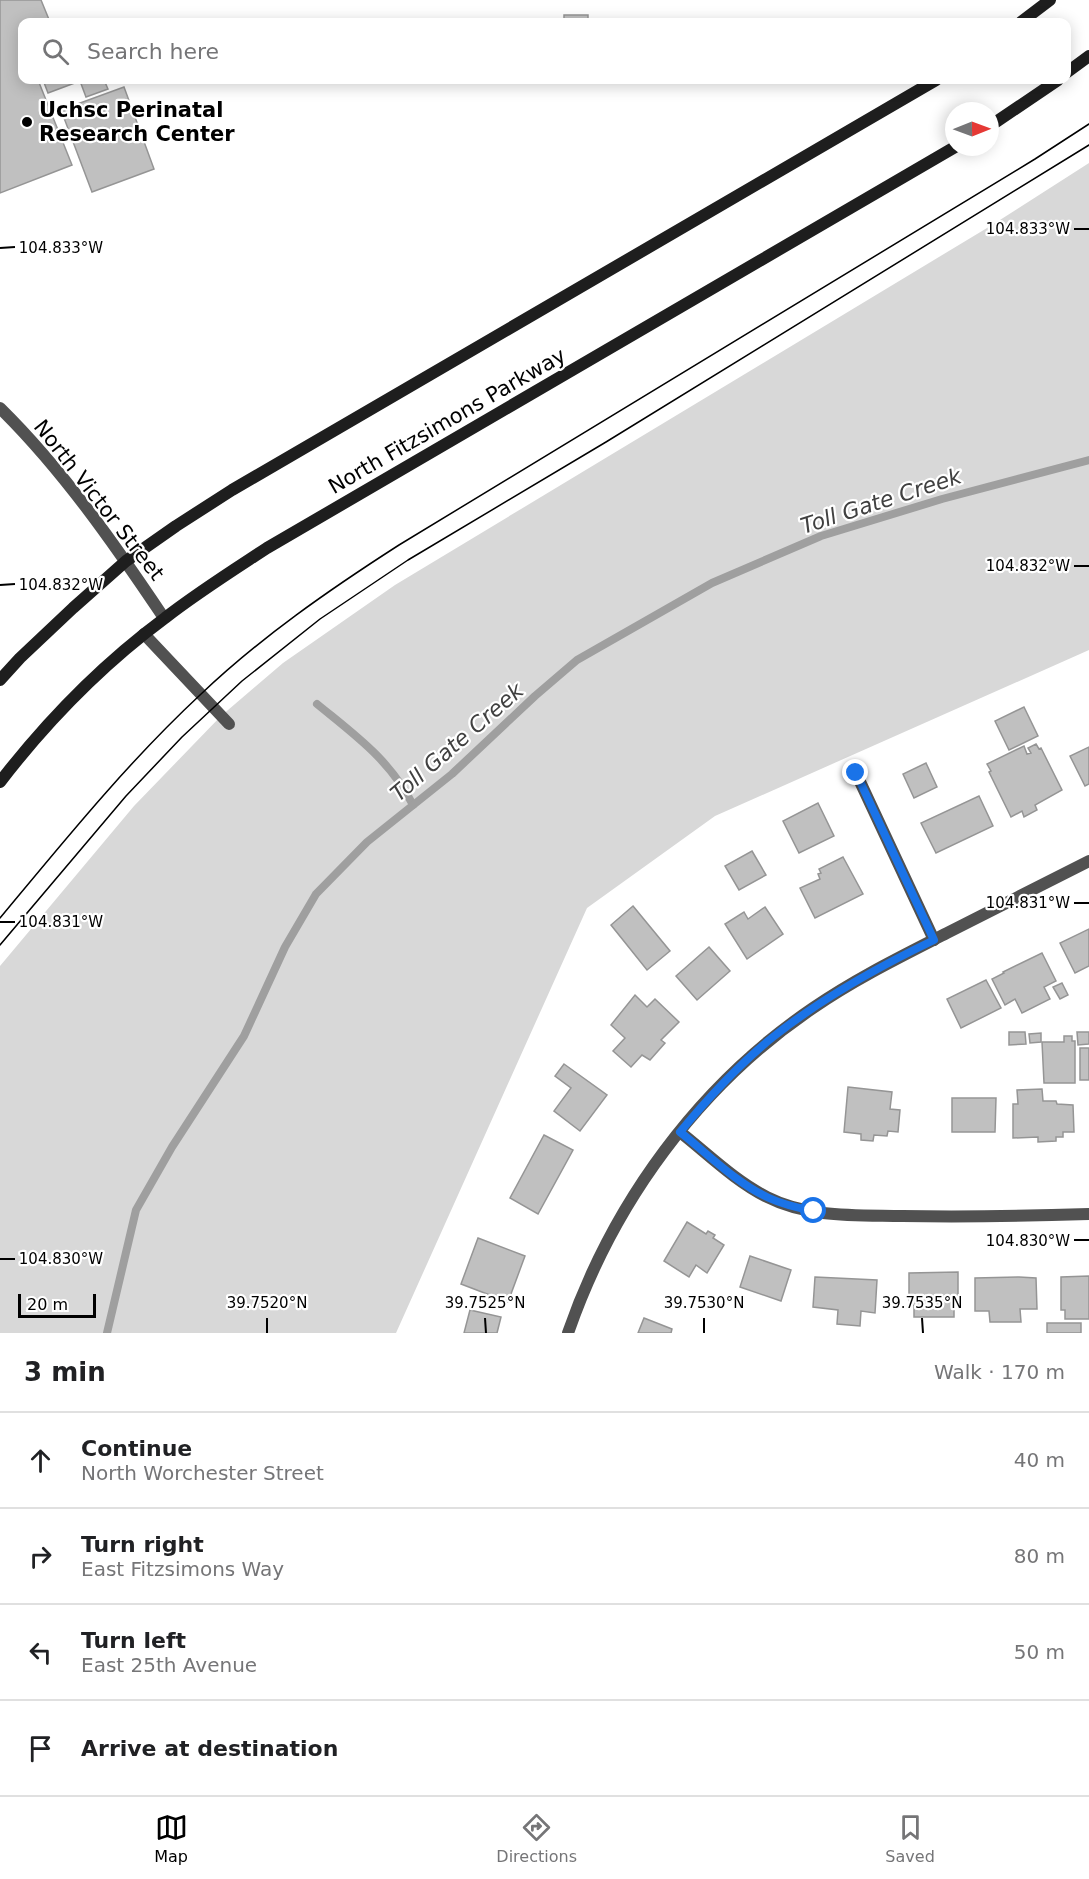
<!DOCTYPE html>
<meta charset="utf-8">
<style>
body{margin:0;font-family:"DejaVu Sans",sans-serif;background:#f2f2f2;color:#202124}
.compass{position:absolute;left:945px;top:102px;width:54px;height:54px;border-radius:50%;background:#fff;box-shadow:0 3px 15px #0003;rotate:89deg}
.scale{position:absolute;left:18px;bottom:15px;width:78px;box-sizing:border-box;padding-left:6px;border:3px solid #000;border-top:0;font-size:16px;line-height:21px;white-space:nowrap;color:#000;-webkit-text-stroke:4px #fff;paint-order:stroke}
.stop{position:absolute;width:18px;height:18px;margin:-14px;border:4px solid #1a73e8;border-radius:50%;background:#fff}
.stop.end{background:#1a73e8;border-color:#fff;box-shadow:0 2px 6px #0008}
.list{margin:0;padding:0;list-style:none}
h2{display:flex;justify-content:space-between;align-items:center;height:78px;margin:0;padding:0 24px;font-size:26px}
h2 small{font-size:20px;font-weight:400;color:#757577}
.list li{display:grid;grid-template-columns:39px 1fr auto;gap:18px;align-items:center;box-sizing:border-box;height:96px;padding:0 24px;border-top:2px solid #e0e0e0}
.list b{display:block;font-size:22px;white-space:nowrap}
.list p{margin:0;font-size:20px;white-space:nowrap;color:#757577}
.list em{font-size:20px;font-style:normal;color:#757577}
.icon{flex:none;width:33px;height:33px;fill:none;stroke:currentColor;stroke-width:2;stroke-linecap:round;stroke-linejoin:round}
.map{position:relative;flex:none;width:1089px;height:1333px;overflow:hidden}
.search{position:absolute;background:#fff;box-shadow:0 3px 15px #0003;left:18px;right:18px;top:18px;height:66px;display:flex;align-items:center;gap:15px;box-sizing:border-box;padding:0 21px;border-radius:12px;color:#757577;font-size:22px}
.sheet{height:462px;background:#fff}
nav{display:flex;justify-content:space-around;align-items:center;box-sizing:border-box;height:84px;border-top:2px solid #e0e0e0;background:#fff;font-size:16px;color:#757577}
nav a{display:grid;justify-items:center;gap:3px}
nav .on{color:#000}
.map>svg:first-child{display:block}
</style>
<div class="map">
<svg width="1089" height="1333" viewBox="0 0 1089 1333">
<rect width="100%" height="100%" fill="#fff"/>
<path fill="#d8d8d8" d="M1089 163V650L715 816 587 908 396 1333H0V966L134 806 221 716 283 663 395 585 992 225Z"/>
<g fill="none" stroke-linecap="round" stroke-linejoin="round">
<g stroke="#9f9f9f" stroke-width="8">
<path d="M317 704C356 736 390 760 413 805"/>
<path d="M107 1333 136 1210 172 1147 244 1036 285 947 316 894 367 842 452 774 535 696 577 660 712 583 821 536 942 499 1089 460"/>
</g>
</g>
<g fill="#c0c0c0" stroke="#959595" stroke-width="1.5">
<path d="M0 0H41L50 22H22V80H38L72 165 0 193Z"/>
<rect x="564" y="15" width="24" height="7"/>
<path d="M43 80H104L108 89 86 97 80 81 48 93Z"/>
<path d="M124 87 154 169 92 192 61 110Z"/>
<path d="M1024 707 1038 736 1009 750 995 721Z"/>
<path d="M1036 744 1039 749 1041 748 1062 790 1035 805 1037 810 1024 817 1022 811 1011 817 989 772 991 771 987 764 1024 746 1027 754 1031 753 1028 748Z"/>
<path d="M1089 747V784L1085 786 1070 756Z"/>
<path d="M926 763 937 787 914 798 903 774Z"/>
<path d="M979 796 993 826 936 853 921 823Z"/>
<path d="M818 803 834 836 799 853 783 821Z"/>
<path d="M752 851 766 875 739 890 725 866Z"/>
<path d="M843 857 863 894 815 918 800 888 820 879 818 874 821 873 819 869Z"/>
<path d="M633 906 670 951 647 970 611 925Z"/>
<path d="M765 907 783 934 747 959 725 924 744 912 748 919Z"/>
<path d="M1089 929V966L1075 973 1060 943Z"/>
<path d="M709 947 730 971 697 1000 676 976Z"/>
<path d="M1042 953 1056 981 1044 987 1050 999 1022 1013 1015 999 1005 1005 992 979 1004 973 1003 972Z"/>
<path d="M986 980 1001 1008 961 1028 947 999Z"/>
<path d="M1062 983 1068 995 1060 999 1053 987Z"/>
<path d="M635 995 647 1007 655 999 679 1022 661 1040 665 1043 650 1060 642 1055 631 1067 613 1051 625 1038 611 1025Z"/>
<path d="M1009 1032H1025L1026 1044 1009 1045Z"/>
<path d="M1077 1032H1089V1044L1078 1045Z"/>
<path d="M1041 1033V1042L1030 1043 1029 1034Z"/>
<path d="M1064 1036H1072V1041H1075V1083H1044L1042 1042H1064Z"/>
<rect x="1080" y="1048" width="9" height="32"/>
<path d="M564 1064 607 1095 580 1131 554 1111 571 1088 555 1076Z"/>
<path d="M848 1087 892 1092 890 1109 900 1110 898 1132 888 1131 887 1136 874 1135 873 1141 861 1140V1134L844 1132Z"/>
<path d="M1042 1089 1043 1101H1056L1057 1104 1073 1105 1074 1132H1063V1137H1056V1141L1038 1142V1137L1013 1138V1104H1018L1017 1090Z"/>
<path d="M952 1098H996L995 1132H952Z"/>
<path d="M544 1135 573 1150 538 1214 510 1198Z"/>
<path d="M687 1222 706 1234 708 1231 715 1235 713 1238 724 1245 707 1273 696 1265 689 1277 664 1261Z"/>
<path d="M478 1238 525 1256 508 1302 461 1284Z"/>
<path d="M750 1256 791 1270 781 1301 740 1287Z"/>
<path d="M958 1272V1305H954V1317H914V1305L909 1306V1273Z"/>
<path d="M1089 1276V1319H1065V1310H1061V1277Z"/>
<path d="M815 1277 877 1280 875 1313 861 1311 860 1326 837 1324 838 1310 813 1307Z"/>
<path d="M1019 1277 1036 1278 1037 1309H1020L1021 1322H990L989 1311H975V1278Z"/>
<path d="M470 1310 501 1317 497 1333H464Z"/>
<path d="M644 1318 672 1329 671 1333H638Z"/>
<rect x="1047" y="1323" width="34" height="10"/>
</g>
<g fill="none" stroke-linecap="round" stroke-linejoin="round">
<path stroke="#515151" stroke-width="12" d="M144 634 229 724"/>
<g stroke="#515151" stroke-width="12">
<path d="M0 408C63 470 115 545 164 618"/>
<path d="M856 773 934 940"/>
<path d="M680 1132C708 1154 735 1181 767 1197 808 1218 857 1215 902 1216 964 1217 1027 1216 1089 1214"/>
<path d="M568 1333C613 1203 698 1086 813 1008 855 979 902 956 947 933 994 909 1042 885 1089 861"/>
</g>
<g stroke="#1e1e1e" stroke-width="12">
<path d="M1021 22 1050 0"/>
<path d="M1066 73 1089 56"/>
<path d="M990 126 1058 80"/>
<path d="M0 680 20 658 73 608 126 561 176 526 232 490 936 80"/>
<path d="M0 782C47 721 103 664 165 618 197 593 232 571 267 548L955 147"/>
</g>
<g stroke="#000" stroke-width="1.5">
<path d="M0 918C64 841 127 763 200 695 261 637 329 590 399 545L1035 159 1089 124"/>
<path d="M0 945 126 796 182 737 242 681 320 619 408 560 606 442 1089 145"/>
</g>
</g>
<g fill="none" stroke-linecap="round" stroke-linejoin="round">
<path stroke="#1a73e8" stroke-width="8" d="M814 1211C798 1208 784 1205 769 1198 736 1183 708 1154 680 1132 708 1098 738 1065 773 1037 822 998 878 967 934 940L856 773"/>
</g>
<path fill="none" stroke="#000" stroke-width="2" d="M1074 229H1089M0 248 15 247M1074 566H1089M0 585 15 584M1074 903H1089M0 922H15M1074 1240H1089M0 1259H15M267 1318V1333M485 1318 486 1333M704 1318V1333M922 1318 923 1333"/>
<circle fill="#000" stroke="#fff" stroke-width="2" cx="27" cy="122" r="6"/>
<g text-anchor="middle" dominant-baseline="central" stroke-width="4.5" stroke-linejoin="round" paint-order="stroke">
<g font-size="21" font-weight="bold" fill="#000" stroke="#fff" text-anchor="start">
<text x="39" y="110">Uchsc Perinatal<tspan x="39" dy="24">Research Center</tspan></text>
</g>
<g font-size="21" fill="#000" stroke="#fff">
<text transform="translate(447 421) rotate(-30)">North Fitzsimons Parkway</text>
<text transform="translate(99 500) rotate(52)">North Victor Street</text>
</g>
<g font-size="22" font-style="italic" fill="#404040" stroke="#fff">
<text transform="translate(881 501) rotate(-18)">Toll Gate Creek</text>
<text transform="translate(457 742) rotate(-41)">Toll Gate Creek</text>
</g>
</g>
<g font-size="15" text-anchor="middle" fill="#000" stroke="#fff" stroke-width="4.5" stroke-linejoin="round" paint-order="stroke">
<text x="1028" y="234">104.833°W</text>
<text x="61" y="253">104.833°W</text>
<text x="1028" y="571">104.832°W</text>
<text x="61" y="590">104.832°W</text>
<text x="1028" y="908">104.831°W</text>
<text x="61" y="927">104.831°W</text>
<text x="1028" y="1246">104.830°W</text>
<text x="61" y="1264">104.830°W</text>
<text x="267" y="1308">39.7520°N</text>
<text x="485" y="1308">39.7525°N</text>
<text x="704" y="1308">39.7530°N</text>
<text x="922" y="1308">39.7535°N</text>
</g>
</svg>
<svg class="compass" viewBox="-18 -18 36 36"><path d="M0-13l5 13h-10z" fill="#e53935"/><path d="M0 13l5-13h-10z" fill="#757577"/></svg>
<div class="scale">20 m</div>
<div class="stop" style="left:814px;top:1211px"></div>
<div class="stop end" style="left:856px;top:773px"></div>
<div class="search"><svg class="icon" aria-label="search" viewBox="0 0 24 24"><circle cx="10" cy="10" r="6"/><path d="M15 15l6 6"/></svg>Search here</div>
</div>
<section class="sheet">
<h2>3 min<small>Walk · 170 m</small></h2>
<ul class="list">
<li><svg class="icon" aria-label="ahead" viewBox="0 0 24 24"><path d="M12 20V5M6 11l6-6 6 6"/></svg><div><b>Continue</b><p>North Worchester Street</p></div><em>40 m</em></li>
<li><svg class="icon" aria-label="right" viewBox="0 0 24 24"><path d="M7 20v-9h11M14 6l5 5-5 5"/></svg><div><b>Turn right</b><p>East Fitzsimons Way</p></div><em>80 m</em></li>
<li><svg class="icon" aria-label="left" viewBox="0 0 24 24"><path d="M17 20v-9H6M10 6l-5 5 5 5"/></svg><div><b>Turn left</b><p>East 25th Avenue</p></div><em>50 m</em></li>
<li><svg class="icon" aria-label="arrive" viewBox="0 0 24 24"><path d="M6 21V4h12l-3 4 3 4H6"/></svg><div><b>Arrive at destination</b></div></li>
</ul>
</section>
<nav>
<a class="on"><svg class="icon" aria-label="map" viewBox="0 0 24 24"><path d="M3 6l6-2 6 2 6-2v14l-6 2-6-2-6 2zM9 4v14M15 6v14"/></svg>Map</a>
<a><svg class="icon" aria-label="directions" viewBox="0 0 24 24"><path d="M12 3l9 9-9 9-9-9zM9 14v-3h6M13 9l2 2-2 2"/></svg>Directions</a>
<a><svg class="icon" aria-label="saved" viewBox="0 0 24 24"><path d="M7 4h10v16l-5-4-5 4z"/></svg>Saved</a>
</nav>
